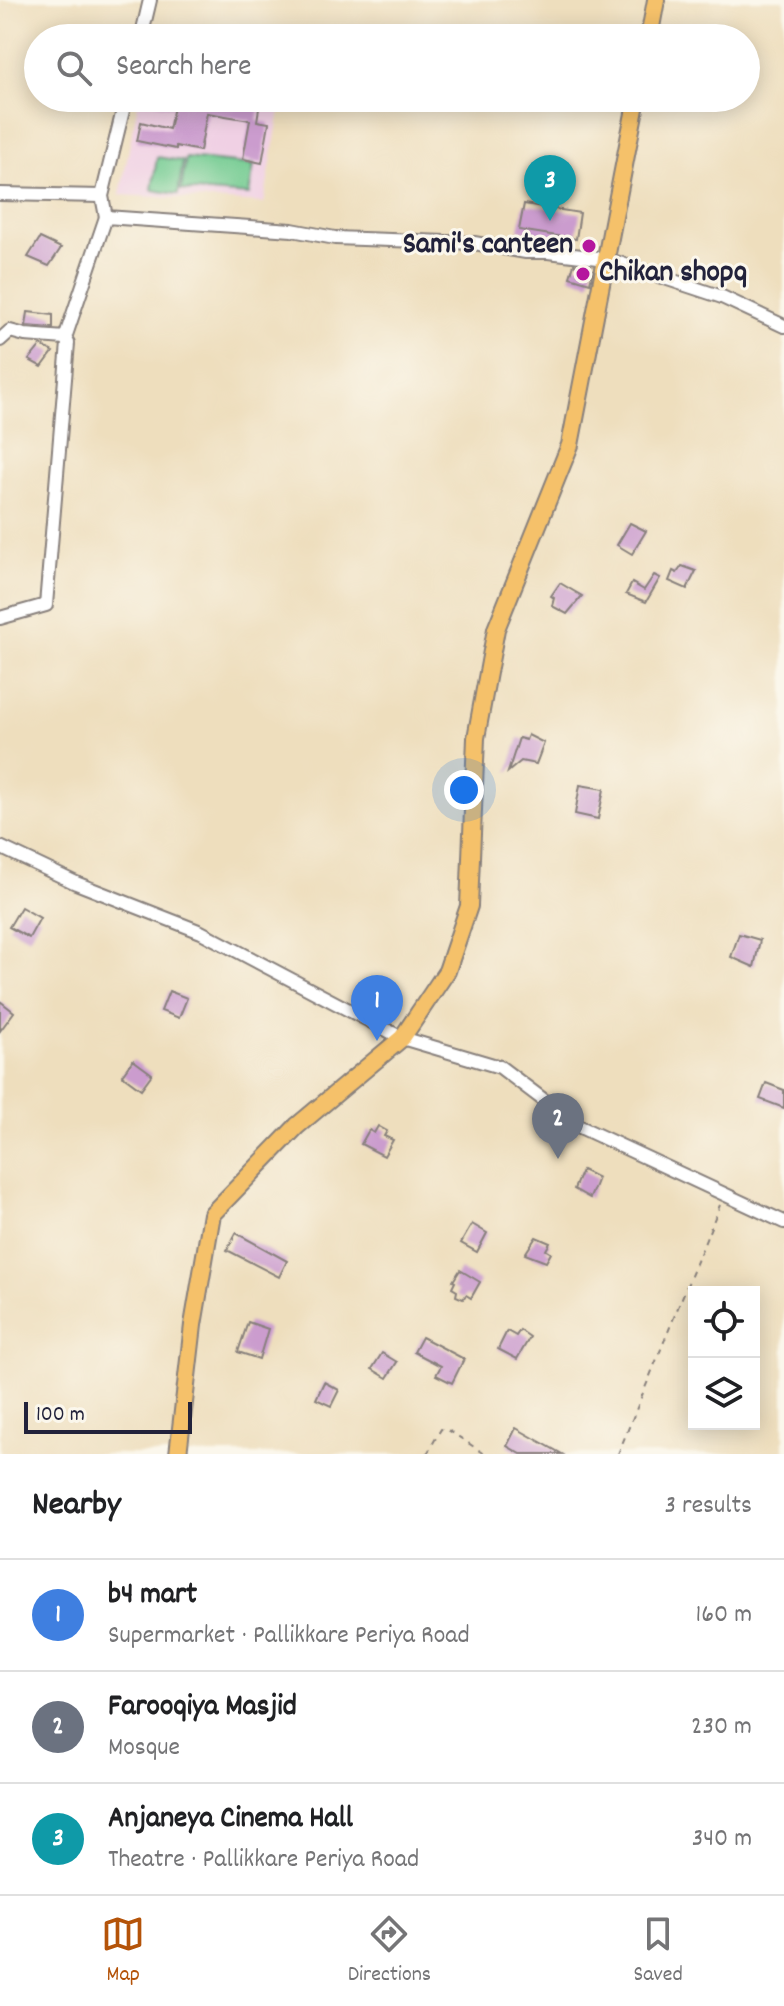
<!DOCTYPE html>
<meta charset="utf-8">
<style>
body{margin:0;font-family:Dekko,sans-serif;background:#f2f2f2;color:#202124}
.controls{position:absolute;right:24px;bottom:24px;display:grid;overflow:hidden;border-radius:0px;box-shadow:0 4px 20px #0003}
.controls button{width:72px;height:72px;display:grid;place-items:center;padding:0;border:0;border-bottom:2px solid #e0e0e0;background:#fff;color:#202124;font:40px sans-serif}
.scale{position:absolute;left:24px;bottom:20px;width:168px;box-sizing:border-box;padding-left:8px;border:4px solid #22223b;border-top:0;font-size:22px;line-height:28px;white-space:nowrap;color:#22223b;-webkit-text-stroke:6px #fbf7ec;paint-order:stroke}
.you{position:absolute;left:464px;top:790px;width:28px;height:28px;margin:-20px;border:6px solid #fff;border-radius:50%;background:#1a73e8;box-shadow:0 0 0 12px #1a73e833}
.badge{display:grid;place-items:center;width:52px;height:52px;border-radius:50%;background:#b45309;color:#fff;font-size:26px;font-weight:700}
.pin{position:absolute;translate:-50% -66px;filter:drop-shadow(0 2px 4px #0008)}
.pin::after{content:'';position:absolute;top:42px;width:28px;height:24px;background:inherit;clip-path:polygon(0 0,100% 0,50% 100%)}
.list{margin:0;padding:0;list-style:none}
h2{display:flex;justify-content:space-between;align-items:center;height:104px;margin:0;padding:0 32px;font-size:34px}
h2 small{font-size:26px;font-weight:400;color:#757577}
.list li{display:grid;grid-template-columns:52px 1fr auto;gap:24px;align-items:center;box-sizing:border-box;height:112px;padding:0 32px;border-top:2px solid #e0e0e0}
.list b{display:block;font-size:30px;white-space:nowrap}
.list p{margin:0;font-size:26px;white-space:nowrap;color:#757577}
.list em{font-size:26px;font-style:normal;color:#757577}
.icon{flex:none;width:44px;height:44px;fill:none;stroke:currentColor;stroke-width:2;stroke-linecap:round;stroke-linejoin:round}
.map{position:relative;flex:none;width:784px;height:1454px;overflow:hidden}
.search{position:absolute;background:#fff;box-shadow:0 4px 20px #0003;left:24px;right:24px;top:24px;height:88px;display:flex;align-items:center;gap:20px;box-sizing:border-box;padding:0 28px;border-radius:44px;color:#757577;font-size:30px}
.sheet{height:440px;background:#fff}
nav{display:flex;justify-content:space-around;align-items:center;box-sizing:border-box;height:112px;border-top:2px solid #e0e0e0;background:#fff;font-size:22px;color:#757577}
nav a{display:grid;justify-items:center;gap:4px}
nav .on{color:#b45309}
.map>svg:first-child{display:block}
</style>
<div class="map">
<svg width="784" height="1454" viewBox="0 0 784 1454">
<rect width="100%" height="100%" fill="#fbf7ec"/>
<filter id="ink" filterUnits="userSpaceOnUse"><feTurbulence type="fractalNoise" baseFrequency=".0125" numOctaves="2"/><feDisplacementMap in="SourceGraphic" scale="16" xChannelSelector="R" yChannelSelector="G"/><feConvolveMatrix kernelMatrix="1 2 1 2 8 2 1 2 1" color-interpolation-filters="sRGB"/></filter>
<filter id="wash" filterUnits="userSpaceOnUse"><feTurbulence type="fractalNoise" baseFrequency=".006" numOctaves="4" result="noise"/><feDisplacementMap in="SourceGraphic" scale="32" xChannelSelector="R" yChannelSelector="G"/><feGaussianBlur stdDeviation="1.8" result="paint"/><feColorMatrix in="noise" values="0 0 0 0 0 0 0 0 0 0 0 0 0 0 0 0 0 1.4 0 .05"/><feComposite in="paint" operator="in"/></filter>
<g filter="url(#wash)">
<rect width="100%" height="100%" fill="#eedebd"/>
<path fill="#f0d0e4" d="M139 98H282L264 203 120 195Z"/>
<g fill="#72cb91" stroke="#4a7666" stroke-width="2">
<path d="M157 157 183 161 178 194 152 190Z"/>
<path d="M186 158 254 165 249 195 181 190Z"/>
</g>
<g id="blocks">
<g fill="#cb9cce">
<path d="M150 98H238L260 102 257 121 269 123 262 163 243 159 250 120 207 113 200 151 176 146V149L137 141 141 122 169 129 174 107 150 102Z"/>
<path d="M524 204 580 213 576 239 519 230Z"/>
<path d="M40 238 61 248 49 266 28 257Z"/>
<path d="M574 264 593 270 590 283 570 277Z"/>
<path d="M28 312 53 315V328L26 326Z"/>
<path d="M41 345 53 352 42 367 29 360Z"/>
<path d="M630 523 646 531 632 554 617 545Z"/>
<path d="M682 566 696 571 687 589 669 581 673 571 677 573Z"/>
<path d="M654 575 660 578 646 602 626 594 632 583 644 590Z"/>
<path d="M560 583 582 596 567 614 552 606 554 598 551 596Z"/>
<path d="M528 735 544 743 536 764 521 761 508 772 519 738 526 740Z"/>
<path d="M580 785 604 789 598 819 575 814Z"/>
<path d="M21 907 40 918 29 938 9 927Z"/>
<path d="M739 934 760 940 754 967 731 957Z"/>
<path d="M169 991 187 998 179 1018 161 1011Z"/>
<path d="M0 1001 14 1012 0 1031Z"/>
<path d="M133 1060 152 1074 141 1089 122 1075Z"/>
<path d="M766 1083 784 1090V1108L760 1099Z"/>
<path d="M378 1126 387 1131 384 1136 393 1140 384 1156 361 1144 369 1130 374 1133Z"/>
<path d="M582 1170 598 1178 590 1198 574 1189Z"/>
<path d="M472 1224 487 1233 477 1252 461 1243Z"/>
<path d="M236 1233 287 1261 279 1277 227 1250Z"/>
<path d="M536 1237 550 1243 546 1250 551 1253 546 1262 525 1254Z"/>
<path d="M460 1270 480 1282 471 1298 466 1295 463 1299 456 1296 457 1291 452 1288 455 1282 453 1281Z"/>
<path d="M248 1322 268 1329 259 1359 238 1352Z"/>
<path d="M520 1330 530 1337 517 1359 498 1349 507 1331 516 1336Z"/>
<path d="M422 1337 464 1359 452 1383 436 1375 441 1366 414 1352Z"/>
<path d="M382 1353 397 1362 387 1378 372 1369Z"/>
<path d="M324 1382 339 1390 331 1406 316 1399Z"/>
<path d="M516 1428 562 1454H521L507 1446Z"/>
</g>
</g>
</g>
<g filter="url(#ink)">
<use href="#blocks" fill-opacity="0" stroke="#88807c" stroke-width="2"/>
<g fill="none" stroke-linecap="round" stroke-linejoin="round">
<defs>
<g id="minor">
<path d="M141 38 150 0"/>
<path d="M0 194 102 196"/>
<path d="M106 217 102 196 126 98"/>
<path d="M0 340 10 331 25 335 65 338 106 217 292 230 335 238 474 243 526 252H548L607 259 722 297 784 326"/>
<path d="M0 618 46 605 68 343 65 338"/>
<path d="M0 847 76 883 201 932 402 1038 500 1067 578 1126 784 1222"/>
</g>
<g id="major">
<path d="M649 38 656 0"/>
<path d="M178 1454 193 1325 212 1214 297 1126 402 1038 447 971 469 906 476 738 496 629 570 445 637 98"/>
</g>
</defs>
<use href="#minor" stroke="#88807c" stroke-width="16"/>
<use href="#major" stroke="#88807c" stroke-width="20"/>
<g stroke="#88807c" stroke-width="2" stroke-dasharray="6 6" stroke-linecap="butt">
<path d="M427 1454 441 1429 448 1430 485 1454"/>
<path d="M618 1454 720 1205"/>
</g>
<use href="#minor" stroke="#fff" stroke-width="12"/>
<use href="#major" stroke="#f5c16b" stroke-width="16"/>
</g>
</g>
<g fill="#b5179e" stroke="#fbf7ec" stroke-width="3">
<circle cx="589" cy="246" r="8"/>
<circle cx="583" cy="274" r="8"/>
</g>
<g text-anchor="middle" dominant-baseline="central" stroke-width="6" stroke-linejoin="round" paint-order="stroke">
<g font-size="30" font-weight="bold" fill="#22223b" stroke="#fbf7ec" text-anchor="end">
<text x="573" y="246">Sami's canteen</text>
<text x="599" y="274" text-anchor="start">Chikan shopq</text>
</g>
</g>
</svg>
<div class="controls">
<button><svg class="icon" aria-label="locate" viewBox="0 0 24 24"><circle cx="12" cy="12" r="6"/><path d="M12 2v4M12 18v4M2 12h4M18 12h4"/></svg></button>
<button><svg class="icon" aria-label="layers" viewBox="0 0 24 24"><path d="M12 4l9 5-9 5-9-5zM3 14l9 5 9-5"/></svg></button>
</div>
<div class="scale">100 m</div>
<div class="you"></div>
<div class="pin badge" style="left:377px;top:1041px;background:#3f7fe0">1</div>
<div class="pin badge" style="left:558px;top:1159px;background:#6b7280">2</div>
<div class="pin badge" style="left:550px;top:221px;background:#0f9aa8">3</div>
<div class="search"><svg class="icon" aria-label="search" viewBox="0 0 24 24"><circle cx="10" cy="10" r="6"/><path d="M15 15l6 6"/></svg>Search here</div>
</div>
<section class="sheet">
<h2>Nearby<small>3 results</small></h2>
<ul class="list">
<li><span class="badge" style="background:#3f7fe0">1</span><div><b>b4 mart</b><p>Supermarket · Pallikkare Periya Road</p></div><em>160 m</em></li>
<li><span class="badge" style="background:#6b7280">2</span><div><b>Farooqiya Masjid</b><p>Mosque</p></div><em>230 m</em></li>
<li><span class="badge" style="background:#0f9aa8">3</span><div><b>Anjaneya Cinema Hall</b><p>Theatre · Pallikkare Periya Road</p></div><em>340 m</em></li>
</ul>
</section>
<nav>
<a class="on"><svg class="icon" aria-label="map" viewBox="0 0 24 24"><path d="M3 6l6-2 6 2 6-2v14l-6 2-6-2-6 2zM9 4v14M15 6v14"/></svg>Map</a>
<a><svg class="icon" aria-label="directions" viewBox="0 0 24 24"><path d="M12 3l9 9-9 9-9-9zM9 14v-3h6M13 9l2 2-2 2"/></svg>Directions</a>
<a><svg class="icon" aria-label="saved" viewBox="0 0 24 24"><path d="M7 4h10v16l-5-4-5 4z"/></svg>Saved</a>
</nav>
